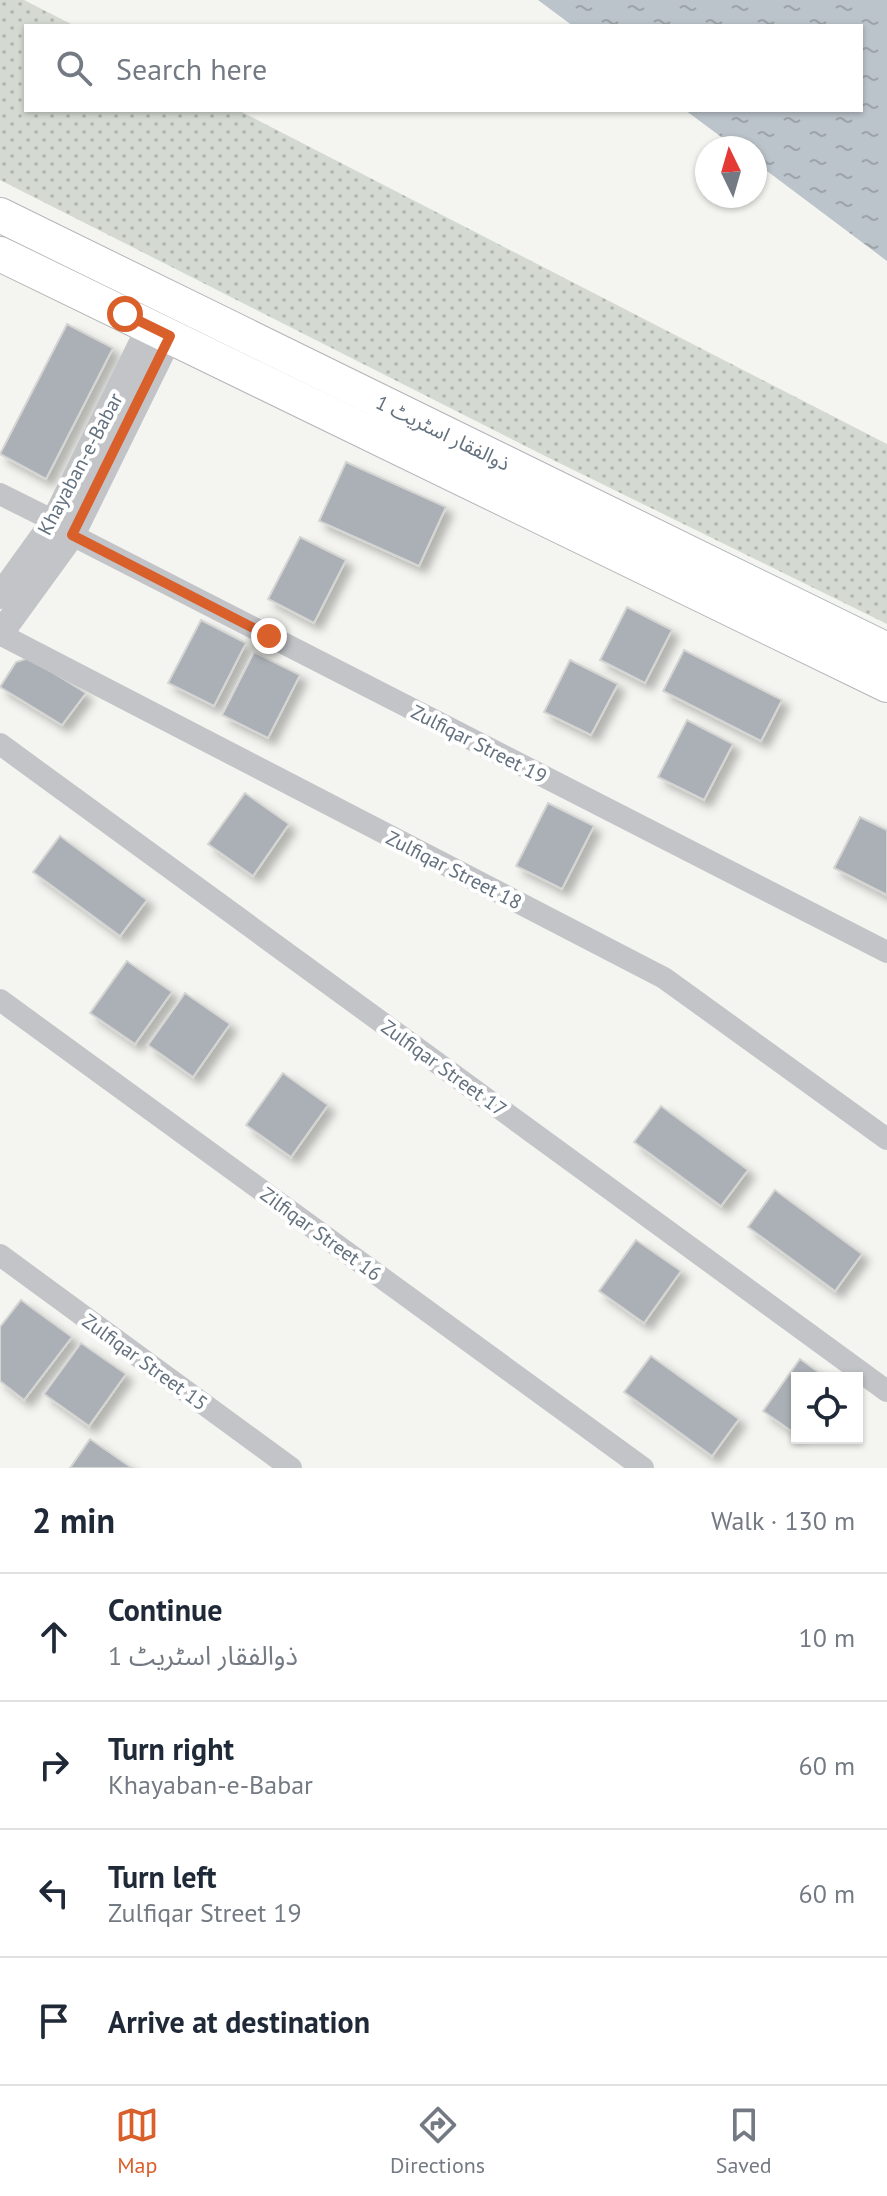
<!DOCTYPE html>
<meta charset="utf-8">
<style>
body{margin:0;font-family:"PT Sans","Noto Sans Arabic",sans-serif;background:#f6f6f7;color:#1f2937}
.controls{position:absolute;right:24px;bottom:24px;display:grid;overflow:hidden;border-radius:0px;box-shadow:0 2px 6px #0004}
.controls button{width:72px;height:72px;display:grid;place-items:center;padding:0;border:0;border-bottom:2px solid #e0e1e3;background:#fff;color:#1f2937;font:40px sans-serif}
.compass{position:absolute;left:695px;top:136px;width:72px;height:72px;border-radius:50%;background:#fff;box-shadow:0 2px 6px #0004;rotate:355deg}
.stop{position:absolute;width:24px;height:24px;margin:-18px;border:6px solid #d9602b;border-radius:50%;background:#fff}
.stop.end{background:#d9602b;border-color:#fff;box-shadow:0 2px 8px #0008}
.list{margin:0;padding:0;list-style:none}
h2{display:flex;justify-content:space-between;align-items:center;height:104px;margin:0;padding:0 32px;font-size:34px}
h2 small{font-size:26px;font-weight:400;color:#747a83}
.list li{display:grid;grid-template-columns:52px 1fr auto;gap:24px;align-items:center;box-sizing:border-box;height:128px;padding:0 32px;border-top:2px solid #e0e1e3}
.list b{display:block;font-size:30px;white-space:nowrap}
.list p{margin:0;font-size:26px;white-space:nowrap;color:#747a83}
.list em{font-size:26px;font-style:normal;color:#747a83}
.icon{flex:none;width:44px;height:44px;fill:none;stroke:currentColor;stroke-width:2;stroke-linecap:round;stroke-linejoin:round}
.map{position:relative;flex:none;width:887px;height:1468px;overflow:hidden}
.search{position:absolute;background:#fff;box-shadow:0 2px 6px #0004;left:24px;right:24px;top:24px;height:88px;display:flex;align-items:center;gap:20px;box-sizing:border-box;padding:0 28px;border-radius:0px;color:#747a83;font-size:30px}
.sheet{height:616px;background:#fff}
nav{display:flex;justify-content:space-around;align-items:center;box-sizing:border-box;height:112px;border-top:2px solid #e0e1e3;background:#fff;font-size:22px;color:#747a83}
nav a{display:grid;justify-items:center;gap:4px}
nav .on{color:#d9602b}
.map>svg:first-child{display:block}
</style>
<div class="map">
<svg width="887" height="1468" viewBox="0 0 887 1468">
<defs>
<pattern id="grass-dots" width="8" height="8" patternUnits="userSpaceOnUse" patternTransform="scale(2)"><rect width="8" height="8" fill="#d4dad1"/><path d="M2 2h.1M6 6h.1" fill="none" stroke="#b0b5af" stroke-width="1.8" stroke-linecap="round"/></pattern>
<pattern id="water-ripples" width="26" height="14" patternUnits="userSpaceOnUse" patternTransform="scale(2)"><rect width="26" height="14" fill="#bbc4ca"/><path d="M2 4q2-2 4 0t4 0M15 11q2-2 4 0t4 0" fill="none" stroke="#9ca4a9"/></pattern>
<filter id="shadow"><feDropShadow dx="7" dy="7" stdDeviation="4" flood-color="#0004"/></filter>
</defs>
<rect width="100%" height="100%" fill="#f4f4f0"/>
<path fill="url(#grass-dots)" d="M0 0H24L75 26H26V110H238L887 444V624L541 454 0 180Z"/>
<path fill="url(#water-ripples)" d="M538 0H887V261L755 162V148H736L685 110H861V26H573Z"/>
<g fill="#aab0b6" stroke="#d5d5d3" stroke-width="2" filter="url(#shadow)">
<path d="M67 324 113 348 46 479 0 454Z"/>
<path d="M346 462 446 507 419 566 319 521Z"/>
<path d="M300 537 346 560 314 623 268 599Z"/>
<path d="M627 607 672 630 645 683 600 660Z"/>
<path d="M201 620 246 643 214 706 168 683Z"/>
<path d="M684 650 782 700 761 741 663 691Z"/>
<path d="M254 652 300 675 268 738 222 715Z"/>
<path d="M29 658 86 693 62 725 0 687 16 662Z"/>
<path d="M570 660 618 684 591 735 544 712Z"/>
<path d="M687 720 733 744 704 800 658 777Z"/>
<path d="M245 793 289 824 253 876 208 844Z"/>
<path d="M548 803 594 826 562 889 516 866Z"/>
<path d="M860 817 887 830V895L834 868Z"/>
<path d="M60 836 147 900 120 936 33 872Z"/>
<path d="M127 961 172 992 135 1044 90 1013Z"/>
<path d="M185 993 230 1024 193 1077 148 1045Z"/>
<path d="M283 1073 328 1105 291 1157 246 1125Z"/>
<path d="M661 1106 748 1170 721 1206 634 1142Z"/>
<path d="M775 1190 862 1254 835 1291 748 1227Z"/>
<path d="M636 1240 681 1271 644 1323 599 1291Z"/>
<path d="M21 1300 72 1337 24 1400 0 1381V1327Z"/>
<path d="M81 1343 126 1374 89 1426 44 1394Z"/>
<path d="M651 1356 739 1419 712 1456 624 1392Z"/>
<path d="M800 1359 827 1378H797V1435L763 1411Z"/>
<path d="M90 1439 132 1468H70Z"/>
</g>
<g fill="none" stroke-linecap="round" stroke-linejoin="round">
<defs>
<g id="primary">
<path d="M0 215 887 650"/>
<path d="M0 254 887 685"/>
</g>
</defs>
<use href="#primary" stroke="#b2b6b9" stroke-width="36"/>
<g stroke="#c2c4c8" stroke-width="22">
<path d="M0 494 54 521"/>
<path d="M72 535 887 952"/>
<path d="M0 634 664 978 887 1139"/>
<path d="M0 744 887 1391"/>
<path d="M0 1000 643 1468"/>
<path d="M0 1255 291 1468"/>
</g>
<g stroke="#c2c4c8" stroke-width="26">
<path d="M0 596 54 521 150 326"/>
<path d="M0 634 72 535 170 336"/>
</g>
<use href="#primary" stroke="#fff" stroke-width="34"/>
</g>
<g fill="none" stroke-linecap="round" stroke-linejoin="round">
<path stroke="#d9602b" stroke-width="10" d="M125 314 170 336 72 535 269 636"/>
</g>
<g text-anchor="middle" dominant-baseline="central" stroke-width="8" stroke-linejoin="round" paint-order="stroke">
<g font-size="20" fill="#64717f" stroke="#fff">
<text transform="translate(443 433) rotate(26)">ذوالفقار اسٹریٹ 1</text>
<text transform="translate(80 464) rotate(-62)">Khayaban-e-Babar</text>
<text transform="translate(479 744) rotate(27)">Zulfiqar Street 19</text>
<text transform="translate(454 870) rotate(27)">Zulfiqar Street 18</text>
<text transform="translate(444 1068) rotate(36)">Zulfiqar Street 17</text>
<text transform="translate(321 1234) rotate(36)">Zilfiqar Street 16</text>
<text transform="translate(145 1362) rotate(36)">Zulfiqar Street 15</text>
</g>
</g>
</svg>
<div class="controls">
<button><svg class="icon" aria-label="locate" viewBox="0 0 24 24"><circle cx="12" cy="12" r="6"/><path d="M12 2v4M12 18v4M2 12h4M18 12h4"/></svg></button>
</div>
<svg class="compass" viewBox="-18 -18 36 36"><path d="M0-13l5 13h-10z" fill="#e53935"/><path d="M0 13l5-13h-10z" fill="#747a83"/></svg>
<div class="stop" style="left:125px;top:314px"></div>
<div class="stop end" style="left:269px;top:636px"></div>
<div class="search"><svg class="icon" aria-label="search" viewBox="0 0 24 24"><circle cx="10" cy="10" r="6"/><path d="M15 15l6 6"/></svg>Search here</div>
</div>
<section class="sheet">
<h2>2 min<small>Walk · 130 m</small></h2>
<ul class="list">
<li><svg class="icon" aria-label="ahead" viewBox="0 0 24 24"><path d="M12 20V5M6 11l6-6 6 6"/></svg><div><b>Continue</b><p>ذوالفقار اسٹریٹ 1</p></div><em>10 m</em></li>
<li><svg class="icon" aria-label="right" viewBox="0 0 24 24"><path d="M7 20v-9h11M14 6l5 5-5 5"/></svg><div><b>Turn right</b><p>Khayaban-e-Babar</p></div><em>60 m</em></li>
<li><svg class="icon" aria-label="left" viewBox="0 0 24 24"><path d="M17 20v-9H6M10 6l-5 5 5 5"/></svg><div><b>Turn left</b><p>Zulfiqar Street 19</p></div><em>60 m</em></li>
<li><svg class="icon" aria-label="arrive" viewBox="0 0 24 24"><path d="M6 21V4h12l-3 4 3 4H6"/></svg><div><b>Arrive at destination</b></div></li>
</ul>
</section>
<nav>
<a class="on"><svg class="icon" aria-label="map" viewBox="0 0 24 24"><path d="M3 6l6-2 6 2 6-2v14l-6 2-6-2-6 2zM9 4v14M15 6v14"/></svg>Map</a>
<a><svg class="icon" aria-label="directions" viewBox="0 0 24 24"><path d="M12 3l9 9-9 9-9-9zM9 14v-3h6M13 9l2 2-2 2"/></svg>Directions</a>
<a><svg class="icon" aria-label="saved" viewBox="0 0 24 24"><path d="M7 4h10v16l-5-4-5 4z"/></svg>Saved</a>
</nav>
